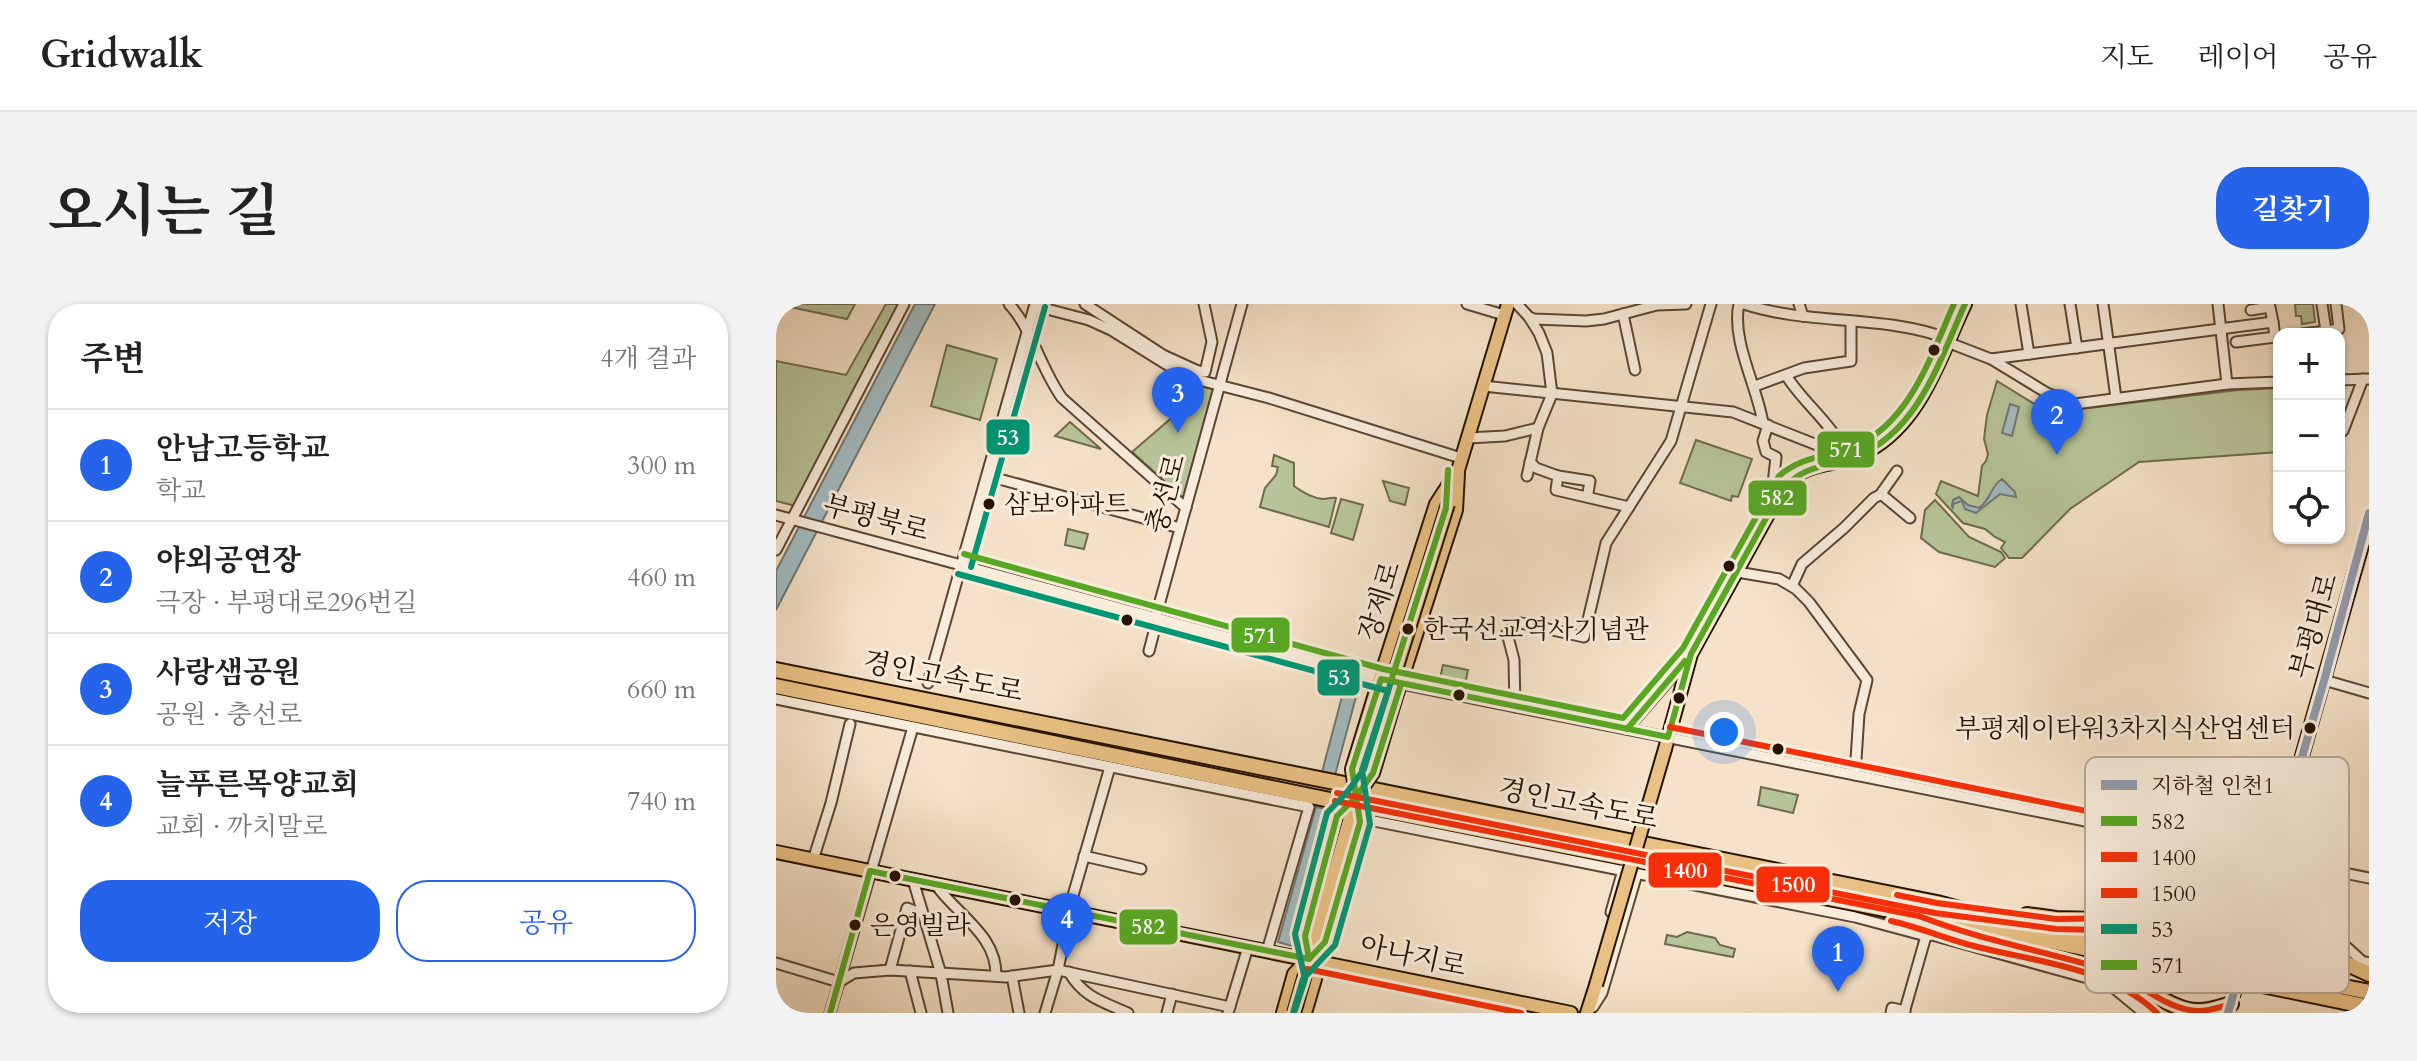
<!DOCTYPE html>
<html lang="ko">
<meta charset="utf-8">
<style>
body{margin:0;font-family:Cardo,"Noto Serif KR",serif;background:#f2f2f2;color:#222}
.controls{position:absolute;right:24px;top:24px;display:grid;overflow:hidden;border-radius:16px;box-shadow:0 2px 6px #0004}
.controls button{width:72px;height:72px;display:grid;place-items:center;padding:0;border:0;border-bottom:2px solid #e0e0e0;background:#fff;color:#222;font:40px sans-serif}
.you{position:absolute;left:948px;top:428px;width:28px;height:28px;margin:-20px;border:6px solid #fff;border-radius:50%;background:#1a73e8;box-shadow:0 0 0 12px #1a73e833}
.badge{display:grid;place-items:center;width:52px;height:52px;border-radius:50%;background:#2563eb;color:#fff;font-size:26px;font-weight:700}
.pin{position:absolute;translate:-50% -66px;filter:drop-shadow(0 2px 4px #0008)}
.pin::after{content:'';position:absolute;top:42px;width:28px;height:24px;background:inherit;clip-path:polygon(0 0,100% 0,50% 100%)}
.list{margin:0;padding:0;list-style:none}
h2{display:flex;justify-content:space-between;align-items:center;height:104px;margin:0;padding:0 32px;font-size:34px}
h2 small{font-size:26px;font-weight:400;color:#767676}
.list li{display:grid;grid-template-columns:52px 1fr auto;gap:24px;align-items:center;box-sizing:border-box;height:112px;padding:0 32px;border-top:2px solid #e0e0e0}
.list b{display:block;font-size:30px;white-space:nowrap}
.list p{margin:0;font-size:26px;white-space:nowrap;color:#767676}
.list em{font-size:26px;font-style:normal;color:#767676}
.actions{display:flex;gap:16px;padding:24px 32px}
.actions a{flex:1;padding:18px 0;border:2px solid #2563eb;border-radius:32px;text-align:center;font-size:28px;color:#2563eb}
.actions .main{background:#2563eb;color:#fff}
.icon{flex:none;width:44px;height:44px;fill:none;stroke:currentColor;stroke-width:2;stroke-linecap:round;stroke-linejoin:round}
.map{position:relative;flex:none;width:1593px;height:709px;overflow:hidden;border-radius:32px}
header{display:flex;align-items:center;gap:48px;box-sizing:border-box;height:112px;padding:0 40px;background:#fff;border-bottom:2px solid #e0e0e0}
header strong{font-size:38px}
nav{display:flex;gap:44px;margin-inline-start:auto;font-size:28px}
.intro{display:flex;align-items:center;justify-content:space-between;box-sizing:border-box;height:192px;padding:0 48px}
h1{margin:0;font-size:56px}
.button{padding:20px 36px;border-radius:32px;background:#2563eb;color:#fff;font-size:28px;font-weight:700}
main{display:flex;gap:48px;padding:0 48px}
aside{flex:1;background:#fff;border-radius:32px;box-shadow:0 2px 6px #0004}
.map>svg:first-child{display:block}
</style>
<header>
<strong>Gridwalk</strong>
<nav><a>지도</a><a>레이어</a><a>공유</a></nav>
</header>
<div class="intro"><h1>오시는 길</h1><a class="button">길찾기</a></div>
<main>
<aside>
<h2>주변<small>4개 결과</small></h2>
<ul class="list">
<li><span class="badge">1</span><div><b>안남고등학교</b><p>학교</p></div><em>300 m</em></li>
<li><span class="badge">2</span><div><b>야외공연장</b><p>극장 · 부평대로296번길</p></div><em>460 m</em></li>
<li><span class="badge">3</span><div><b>사랑샘공원</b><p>공원 · 충선로</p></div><em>660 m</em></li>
<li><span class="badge">4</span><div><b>늘푸른목양교회</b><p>교회 · 까치말로</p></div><em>740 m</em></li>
</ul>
<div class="actions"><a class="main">저장</a><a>공유</a></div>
</aside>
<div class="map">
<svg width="1593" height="709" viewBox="0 0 1593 709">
<rect width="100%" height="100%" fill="#f5e2c8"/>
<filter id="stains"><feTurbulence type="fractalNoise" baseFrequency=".0025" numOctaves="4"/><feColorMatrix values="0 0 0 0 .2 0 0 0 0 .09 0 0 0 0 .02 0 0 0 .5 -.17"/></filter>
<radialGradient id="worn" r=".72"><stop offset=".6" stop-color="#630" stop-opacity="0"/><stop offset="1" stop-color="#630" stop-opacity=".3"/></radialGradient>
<g fill="#b7c499" stroke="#6e6b4c" stroke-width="2">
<path d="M0 0H79L71 15Z"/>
<path d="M110 0H126L20 202 0 197V57L70 71Z"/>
<path d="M1519 0H1537L1539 18 1526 20 1525 12H1520Z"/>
<path d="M171 41 221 55 204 116 155 102Z"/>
<path d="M1221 77 1278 112 1283 104 1291 106 1304 105 1462 86 1503 84V148L1363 158 1294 205 1246 254H1233L1225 244 1229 238 1219 233 1209 225 1187 219 1160 190 1165 177 1202 192 1206 162 1210 157 1212 150 1208 135 1211 111Z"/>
<path d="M417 80 437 85 407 194 356 148 400 110Z"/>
<path d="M294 118 325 145 279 132Z"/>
<path d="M920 136 976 155 962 193 956 192 955 197 904 179Z"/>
<path d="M498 151 518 159V182C526 188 537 194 547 195 552 195 556 193 560 194L553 223 484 203 489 184 500 171 502 163 496 162Z"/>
<path d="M607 177 633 184 629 201 614 197Z"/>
<path d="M565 195 587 201 577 236 555 229Z"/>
<path d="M1159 196 1193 233 1225 248 1229 254 1219 263 1163 248 1145 234 1149 206Z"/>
<path d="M292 225 312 230 308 245 289 241Z"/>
<path d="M667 361 692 366 688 385 663 379Z"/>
<path d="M985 483 1022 491 1017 509 982 501Z"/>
<path d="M911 628 939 634 944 641 959 645 957 653 889 640 891 631 901 633Z"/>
</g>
<g fill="#a2bbc1" stroke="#707774" stroke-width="2">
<path d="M139 0H159L0 306V267Z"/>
<path d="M1234 100 1243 103 1236 132 1226 129Z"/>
<path d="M1226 175 1239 188 1240 193 1224 190 1200 209 1189 205 1186 197 1177 200V205L1176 202 1177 196 1183 193 1192 201 1203 204C1217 193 1214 182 1226 175Z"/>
<path d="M571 374 584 378 559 471 546 468Z"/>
<path d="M540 503 550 505 514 633 521 640 516 642 502 638Z"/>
</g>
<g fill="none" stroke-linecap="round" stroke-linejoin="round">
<defs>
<g id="minor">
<path d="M233 0C256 25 265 65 286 94L410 204"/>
<path d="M309 0 387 51 422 67"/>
<path d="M691 0 728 11"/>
<path d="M741 0 753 13 758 15 810 17 828 15 881 1 910 0"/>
<path d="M963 0C955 36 981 82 987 119"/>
<path d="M968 0C1035 22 1107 10 1173 35"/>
<path d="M1023 0 1027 12"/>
<path d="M1245 0 1253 50"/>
<path d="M1294 0 1301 44"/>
<path d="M1327 0 1340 94"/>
<path d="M1442 0 1451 80"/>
<path d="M259 2 313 16 335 26 401 67 419 75 493 94 685 154"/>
<path d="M1475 6 1494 3 1497 18"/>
<path d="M847 10 859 66"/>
<path d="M1550 27 1563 25 1560 0"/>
<path d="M1526 30 1550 27 1546 0"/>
<path d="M1171 38 1215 55 1271 89 1299 100 1451 80 1503 78"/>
<path d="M1215 55 1497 18 1499 33 1460 38"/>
<path d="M420 71 422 67 429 68 436 38 428 0"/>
<path d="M1010 71C1027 100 1063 124 1069 155"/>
<path d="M1563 76 1593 75"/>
<path d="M707 82 957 108 1059 148 1069 155"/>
<path d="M979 82 1028 64 1075 57V19"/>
<path d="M992 121 987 137 990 148 1000 153 997 180 1002 192"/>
<path d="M1567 127 1587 75"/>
<path d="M692 134 729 132 762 124"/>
<path d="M754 158 760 164 782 172 780 186 853 203"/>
<path d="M212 172 404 224"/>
<path d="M751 172 762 124 776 90 771 49 763 29 753 13"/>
<path d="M782 172 814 177 812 189"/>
<path d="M1105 190 1134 214"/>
<path d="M0 211 625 380 1593 574"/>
<path d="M0 246 128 0"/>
<path d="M961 268 1003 275 1020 285 1033 298 1091 376 1083 410 1079 471"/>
<path d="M1016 282 1026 260 1068 224 1098 194 1104 191 1121 167"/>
<path d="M373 347 379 324 380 312 466 0"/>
<path d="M1548 376 1593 389"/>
<path d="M152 379 259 0"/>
<path d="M0 395 533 503 491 647"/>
<path d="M739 403 738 356 731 329 738 320 745 319 808 333 830 239 895 137 935 0"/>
<path d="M851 425 913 353"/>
<path d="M308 552 365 565"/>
<path d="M37 556 55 499 74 420"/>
<path d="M1509 557 1524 596 1531 607 1586 657 1593 659"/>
<path d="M553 564 568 511 1079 613 1150 632 1156 631 1326 678 1339 685 1368 709"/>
<path d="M137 576 165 670 172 709"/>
<path d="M160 581C181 611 221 631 220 672"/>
<path d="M835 608 847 566"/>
<path d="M0 659 63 678 78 669 114 666 230 673 282 666 454 703"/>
<path d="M114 666 131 604 147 610"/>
<path d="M134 667 145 709"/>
<path d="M293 668C307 693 327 698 352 709"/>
<path d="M236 672 243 709"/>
<path d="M817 703 826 689 861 570"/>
<path d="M54 709 137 423"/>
<path d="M269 709 282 666 296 595 334 463"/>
<path d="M391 709 396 690"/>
<path d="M452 709 472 643"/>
<path d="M1115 709 1116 704 1129 707"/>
<path d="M1128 709 1150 632"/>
</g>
<g id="major">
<path d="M680 173 732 0"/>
<path d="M599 390 660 200 682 166"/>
<path d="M619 396 680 206 682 170"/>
<path d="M889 445 915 350 1005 187C1029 153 1061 165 1092 147 1146 118 1164 52 1189 0"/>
<path d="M0 548 795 709"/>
<path d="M529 632 539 675 529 709"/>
<path d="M1473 638 1593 217"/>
<path d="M507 709 518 670 549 638"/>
<path d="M811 709 820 681"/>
</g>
<g id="highway">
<path d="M0 366 1161 599 1205 611 1593 688"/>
<path d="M0 382 559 497 1143 612 1186 619 1593 703"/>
<path d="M1251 611 1280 615 1321 616 1438 611 1465 597 1490 577C1495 590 1499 606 1507 617 1526 643 1565 656 1593 670"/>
<path d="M1169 623 1333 667C1360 677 1398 709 1424 707 1434 707 1445 703 1455 700"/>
<path d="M1474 632C1491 623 1505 631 1521 638"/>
</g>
</defs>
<use href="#minor" stroke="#5a4632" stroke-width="13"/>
<use href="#major" stroke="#261200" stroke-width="16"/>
<use href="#highway" stroke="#261200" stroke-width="18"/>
<use href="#minor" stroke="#f8ecdb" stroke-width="9"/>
<use href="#major" stroke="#eac184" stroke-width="12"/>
<use href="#highway" stroke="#eac184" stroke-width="14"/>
<defs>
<g id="major-bridge">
<path d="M529 632 561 512 580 493 597 469 619 396"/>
<path d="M549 638 584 518 576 465 599 390"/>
<path d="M820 681 889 445"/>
<path d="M1457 692 1471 645"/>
<path d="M518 709 580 493 672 200"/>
</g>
</defs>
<use href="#major-bridge" stroke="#261200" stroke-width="16" stroke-linecap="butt"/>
<use href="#major-bridge" stroke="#eac184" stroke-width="12"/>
<defs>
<g id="bus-1">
<path d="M851 425 909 357"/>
<path d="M94 567 533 655"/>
<path d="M533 655 549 638 584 518 576 465 605 375 892 433 915 350 1005 187C1029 159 1051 164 1081 152 1143 127 1164 55 1189 0"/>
<path d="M533 655 529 632 561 512 580 493 597 469 625 380"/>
<path d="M54 709 94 567"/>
</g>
<g id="bus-2">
<path d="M559 497 1143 612C1204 636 1268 647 1331 666 1360 676 1383 700 1413 706 1428 709 1441 704 1455 700L1593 217"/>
<path d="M1121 591 1161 599 1280 615 1419 613C1451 610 1465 596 1490 577"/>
</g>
<g id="bus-3">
<path d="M561 489 1159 609 1280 625 1321 626 1442 620 1470 605 1498 583 1507 557 1505 550 1499 545 894 423"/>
<path d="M1115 617C1143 623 1170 635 1198 642 1260 658 1333 663 1381 709"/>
<path d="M531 665 745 709"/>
</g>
<g id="bus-4">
<path d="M195 263 269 3"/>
<path d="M182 270 612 387 588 465 572 487 551 509 519 630 529 675 519 706"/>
<path d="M517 709 527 675 559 641 594 520 586 466 615 378"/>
</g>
<g id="bus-5">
<path d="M188 250 607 365 847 414 907 344 1003 172C1026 152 1051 153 1077 143 1134 120 1155 51 1178 0"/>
<path d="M615 377 670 204 672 166"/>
</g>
</defs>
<use href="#bus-1" stroke="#f8ecdb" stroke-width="12"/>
<use href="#bus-2" stroke="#f8ecdb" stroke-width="12"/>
<use href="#bus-3" stroke="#f8ecdb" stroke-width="12"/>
<use href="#bus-4" stroke="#f8ecdb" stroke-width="12"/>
<use href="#bus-5" stroke="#f8ecdb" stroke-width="12"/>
<use href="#bus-1" stroke="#58a823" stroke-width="6"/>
<use href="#bus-2" stroke="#f72f08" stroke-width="6"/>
<use href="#bus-3" stroke="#f72f08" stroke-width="6"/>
<use href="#bus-4" stroke="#009775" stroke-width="6"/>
<use href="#bus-5" stroke="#58a823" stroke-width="6"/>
<defs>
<path id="metro-1" d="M1452 709 1548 377 1593 209"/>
</defs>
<use href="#metro-1" stroke="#f8ecdb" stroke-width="14"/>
<use href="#metro-1" stroke="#909aad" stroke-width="8"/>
</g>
<g fill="#261200" stroke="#f8ecdb" stroke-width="3">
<circle cx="1158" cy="46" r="7"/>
<circle cx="213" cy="200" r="7"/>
<circle cx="953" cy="262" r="7"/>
<circle cx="351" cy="316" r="7"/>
<circle cx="632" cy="325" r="7"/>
<circle cx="683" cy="391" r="7"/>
<circle cx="903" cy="394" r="7"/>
<circle cx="1534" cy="424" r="7"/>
<circle cx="1002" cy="445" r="7"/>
<circle cx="119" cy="572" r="7"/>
<circle cx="239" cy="596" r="7"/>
<circle cx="79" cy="621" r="7"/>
</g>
<g text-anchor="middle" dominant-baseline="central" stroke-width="6" stroke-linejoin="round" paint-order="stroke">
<g font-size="26" fill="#261200" stroke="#f8ecdb" text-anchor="start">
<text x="228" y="200">삼보아파트</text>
<text x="647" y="325">한국선교역사기념관</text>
<text x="1519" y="424" text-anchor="end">부평제이타워3차지식산업센터</text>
<text x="94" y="621">은영빌라</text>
</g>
<g font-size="28" fill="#261200" stroke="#f8ecdb">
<text transform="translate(390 190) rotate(-75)">충선로</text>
<text transform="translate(100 214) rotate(15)">부평북로</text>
<text transform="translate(604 297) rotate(-73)">장제로</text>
<text transform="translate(1538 322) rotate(-74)">부평대로</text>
<text transform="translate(167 373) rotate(11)">경인고속도로</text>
<text transform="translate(802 500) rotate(11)">경인고속도로</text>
<text transform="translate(637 652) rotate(12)">아나지로</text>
</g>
</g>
<rect x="1309" y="453" width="264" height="236" rx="12" fill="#f8ecdb" stroke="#b9ab99" stroke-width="2"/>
<rect x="1325" y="476" width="36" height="10" fill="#909aad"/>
<rect x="1325" y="512" width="36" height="10" fill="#58a823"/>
<rect x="1325" y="548" width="36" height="10" fill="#f72f08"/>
<rect x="1325" y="584" width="36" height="10" fill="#f72f08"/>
<rect x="1325" y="620" width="36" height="10" fill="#009775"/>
<rect x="1325" y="656" width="36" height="10" fill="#58a823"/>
<g font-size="22" fill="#261200">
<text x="1375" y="489">지하철 인천1</text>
<text x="1375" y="525">582</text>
<text x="1375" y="561">1400</text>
<text x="1375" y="597">1500</text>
<text x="1375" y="633">53</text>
<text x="1375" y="669">571</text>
</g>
<g stroke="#f8ecdb" stroke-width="3">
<rect x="209" y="114" width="46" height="38" rx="8" fill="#009775"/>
<rect x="1040" y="126" width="60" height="39" rx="8" fill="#58a823"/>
<rect x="971" y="175" width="61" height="38" rx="8" fill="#58a823"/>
<rect x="454" y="312" width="61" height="38" rx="8" fill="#58a823"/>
<rect x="540" y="354" width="45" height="39" rx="8" fill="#009775"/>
<rect x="871" y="547" width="76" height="38" rx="8" fill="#f72f08"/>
<rect x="979" y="561" width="76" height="39" rx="8" fill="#f72f08"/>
<rect x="342" y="604" width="61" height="38" rx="8" fill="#58a823"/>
</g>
<g font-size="22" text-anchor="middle" font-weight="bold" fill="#fff">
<text x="232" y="141">53</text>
<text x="1070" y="153">571</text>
<text x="1001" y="201">582</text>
<text x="484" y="339">571</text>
<text x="563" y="381">53</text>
<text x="909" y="574">1400</text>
<text x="1017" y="588">1500</text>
<text x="372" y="630">582</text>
</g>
<rect width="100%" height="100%" filter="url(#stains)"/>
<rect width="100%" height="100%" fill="url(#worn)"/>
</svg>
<div class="controls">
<button>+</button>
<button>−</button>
<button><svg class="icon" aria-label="locate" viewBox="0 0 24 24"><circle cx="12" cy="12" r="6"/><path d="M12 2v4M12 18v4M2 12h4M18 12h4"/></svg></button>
</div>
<div class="you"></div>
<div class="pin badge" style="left:1062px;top:688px">1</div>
<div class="pin badge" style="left:1281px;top:151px">2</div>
<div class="pin badge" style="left:402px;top:129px">3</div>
<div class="pin badge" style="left:291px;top:655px">4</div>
</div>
</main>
